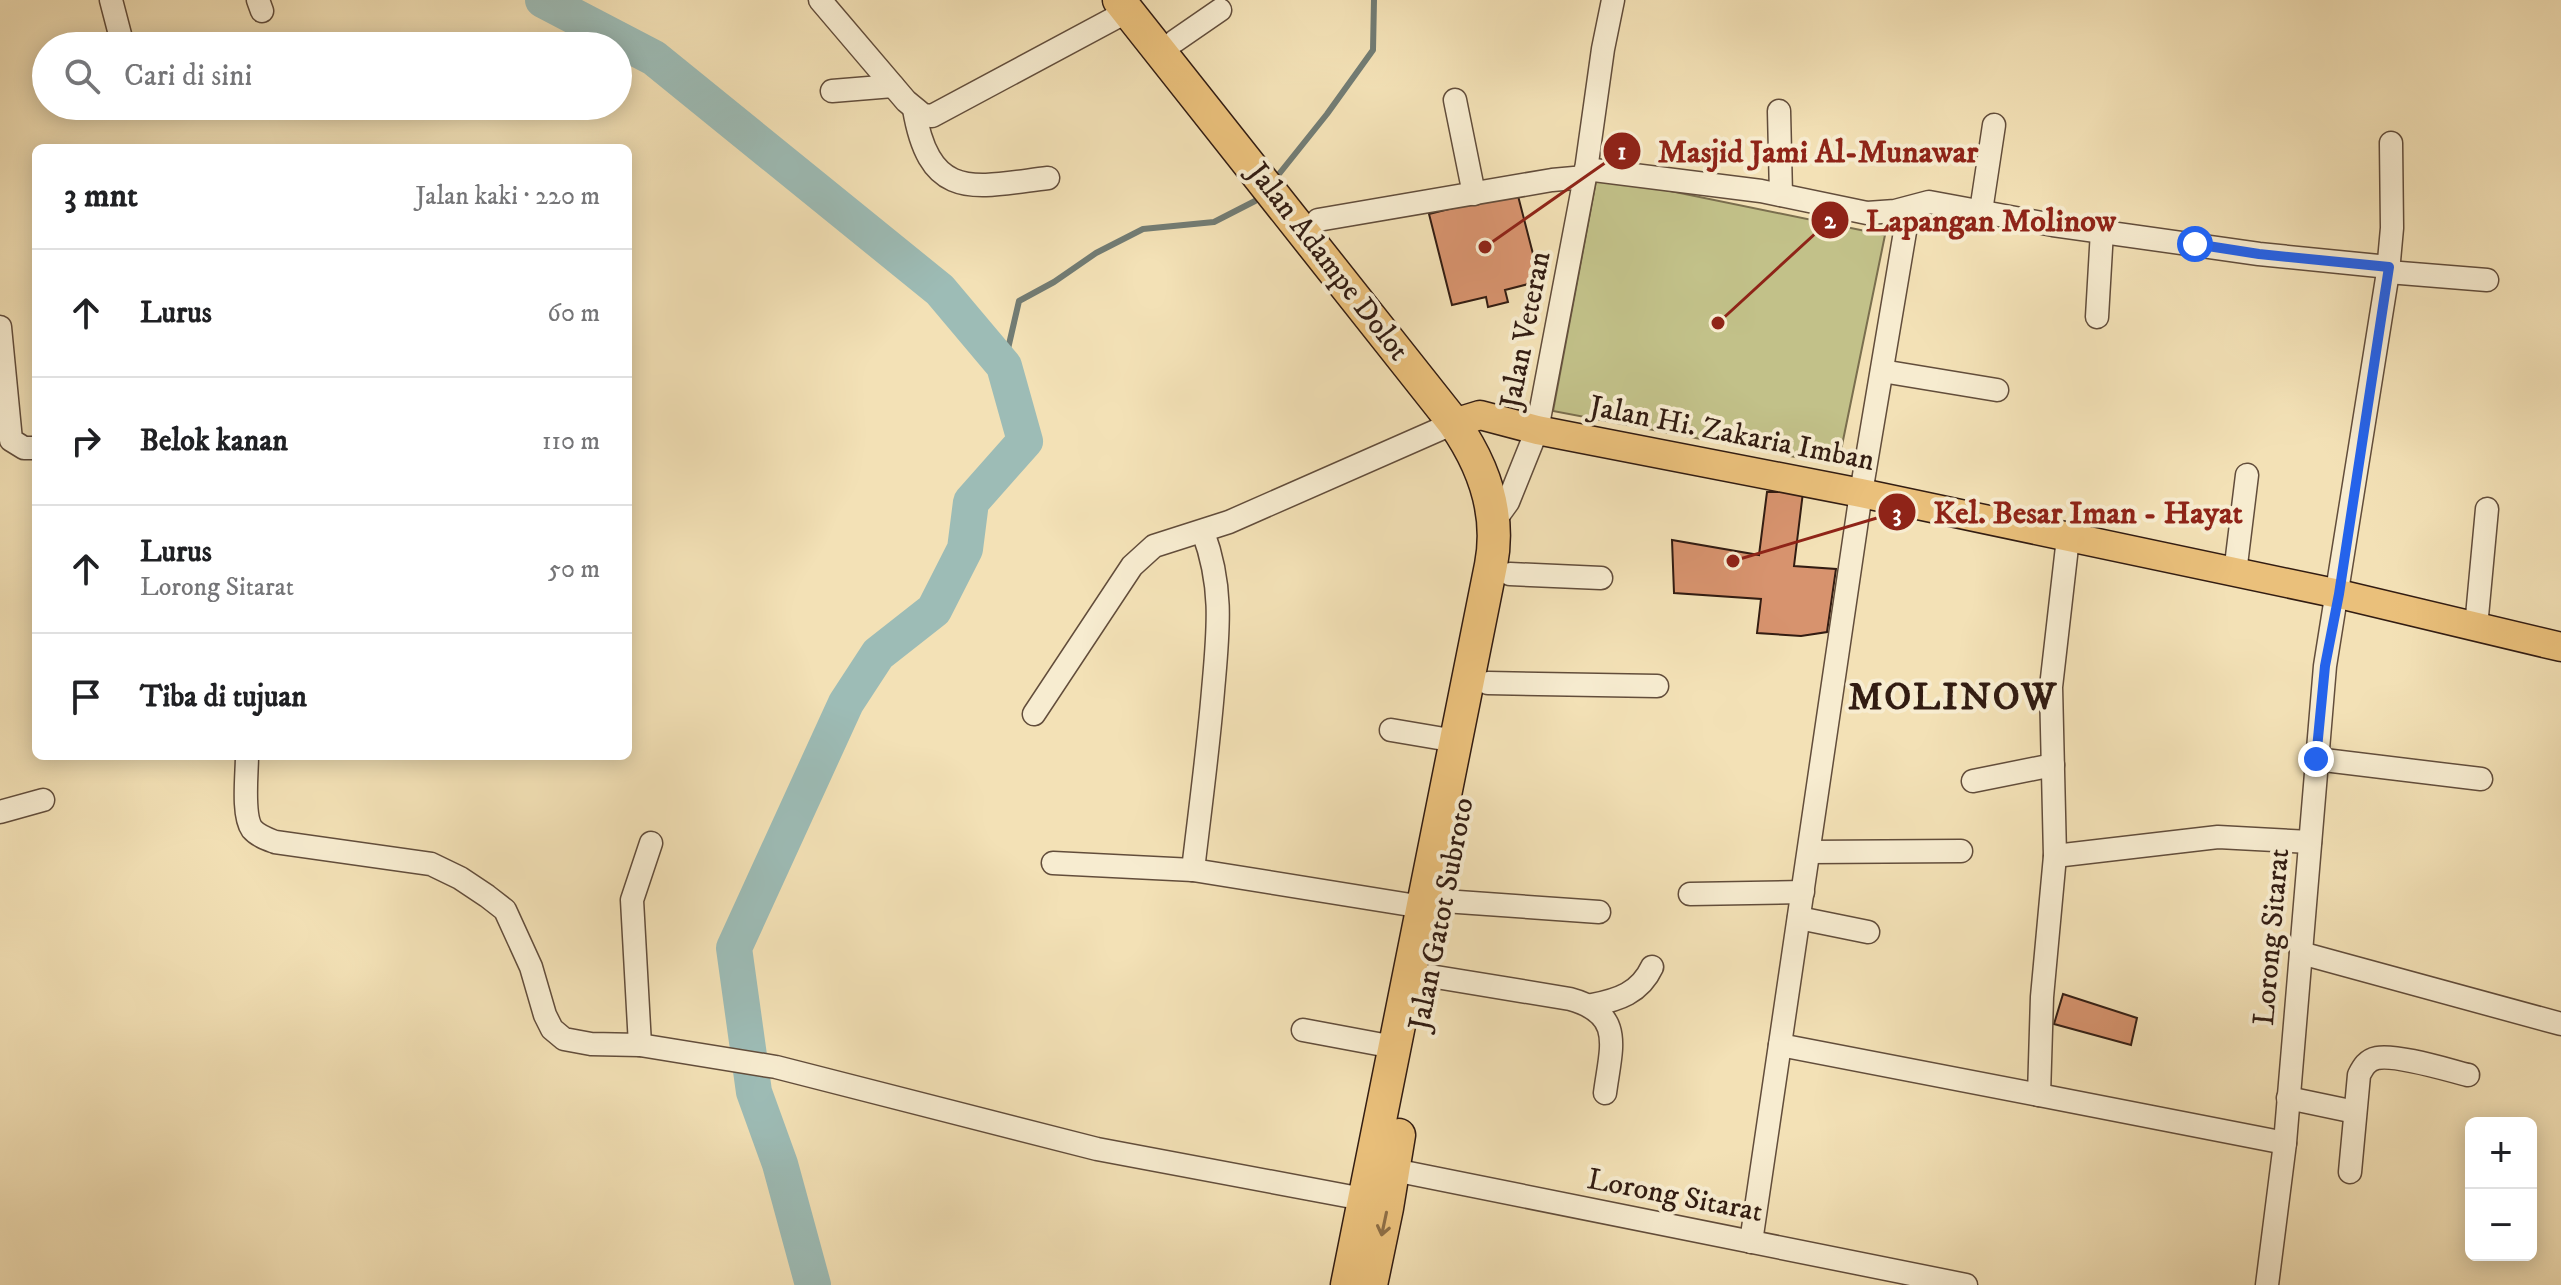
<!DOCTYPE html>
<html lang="id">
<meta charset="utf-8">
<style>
body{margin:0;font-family:"IM FELL DW Pica",serif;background:#f2f2f2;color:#202124}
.controls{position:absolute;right:24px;bottom:24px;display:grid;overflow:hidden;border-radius:12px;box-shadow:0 4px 20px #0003}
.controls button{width:72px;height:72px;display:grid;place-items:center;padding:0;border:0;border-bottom:2px solid #e0e0e0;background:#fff;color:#202124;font:40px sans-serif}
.stop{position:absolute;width:24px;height:24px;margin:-18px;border:6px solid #2563eb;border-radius:50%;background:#fff}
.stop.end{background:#2563eb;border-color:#fff;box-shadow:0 2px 8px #0008}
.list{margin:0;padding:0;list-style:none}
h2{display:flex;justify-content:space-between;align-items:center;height:104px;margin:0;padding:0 32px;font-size:34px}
h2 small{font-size:26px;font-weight:400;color:#757577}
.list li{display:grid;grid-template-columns:52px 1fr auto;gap:24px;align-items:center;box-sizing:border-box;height:128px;padding:0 32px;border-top:2px solid #e0e0e0}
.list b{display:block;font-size:30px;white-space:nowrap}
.list p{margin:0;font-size:26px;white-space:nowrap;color:#757577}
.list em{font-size:26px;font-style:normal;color:#757577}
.icon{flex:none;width:44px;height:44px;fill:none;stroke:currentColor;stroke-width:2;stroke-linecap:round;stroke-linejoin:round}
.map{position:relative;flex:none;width:2561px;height:1285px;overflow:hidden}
.search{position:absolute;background:#fff;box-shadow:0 4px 20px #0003;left:32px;top:32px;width:600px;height:88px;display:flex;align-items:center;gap:20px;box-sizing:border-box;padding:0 28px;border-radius:44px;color:#757577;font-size:30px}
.panel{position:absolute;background:#fff;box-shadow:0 4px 20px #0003;left:32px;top:144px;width:600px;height:616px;border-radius:12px}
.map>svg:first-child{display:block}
</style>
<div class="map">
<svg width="2561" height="1285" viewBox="0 0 2561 1285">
<rect width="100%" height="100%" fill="#f3e1b6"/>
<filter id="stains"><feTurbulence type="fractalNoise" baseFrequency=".0025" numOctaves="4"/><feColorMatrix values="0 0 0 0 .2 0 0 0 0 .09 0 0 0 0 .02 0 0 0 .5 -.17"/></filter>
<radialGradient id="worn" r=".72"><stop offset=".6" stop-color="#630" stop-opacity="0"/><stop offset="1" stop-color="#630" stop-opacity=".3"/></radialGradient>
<path fill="#c2c189" stroke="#7a6e4e" stroke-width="2" d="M1597 176 1885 235 1838 465 1553 411Z"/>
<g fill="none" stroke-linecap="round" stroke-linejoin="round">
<g stroke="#727c74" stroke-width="6">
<path d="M1275 179 1327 114 1373 50 1374 0"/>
<path d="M1004 366 1019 301 1054 282 1096 253 1143 229 1214 222 1255 201 1262 193"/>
</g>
<path stroke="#9dbcb6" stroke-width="36" d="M543 0 654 58 940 290 1004 366 1025 441 971 502 965 549 934 610 878 654 846 703 734 948 754 1092 780 1164 813 1285"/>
</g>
<g fill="#d7936e" stroke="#321c12" stroke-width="2">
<path d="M1517 192 1540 281 1505 290 1508 302 1488 307 1486 297 1452 305 1429 214Z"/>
<path d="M1767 492H1803L1794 566 1836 569 1827 632 1801 636 1757 633 1761 599 1674 593 1672 540 1759 555Z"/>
<path d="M2063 994 2137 1018 2131 1045 2054 1024Z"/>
</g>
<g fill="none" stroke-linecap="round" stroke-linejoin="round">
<defs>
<g id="minor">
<path d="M111 0 123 46"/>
<path d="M258 0 262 11"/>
<path d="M820 0 906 101 923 115 932 116 1128 11"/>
<path d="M1175 41 1220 10"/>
<path d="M832 91 893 86"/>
<path d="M1455 100 1474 194"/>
<path d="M914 109C930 203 974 187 1048 178"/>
<path d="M1779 111 1781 195"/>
<path d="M1586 169 1761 191 1867 213 1895 211 1929 202 2053 225 2259 254 2389 267"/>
<path d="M1981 211 1994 125"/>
<path d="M1318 220 1552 180 1585 177"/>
<path d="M2388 272 2487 280"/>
<path d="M2097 317 2102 231"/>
<path d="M0 327 11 440 24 448H36"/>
<path d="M1882 371 1997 390"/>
<path d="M1495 520 1508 502 1537 430 1585 177 1603 49 1613 0"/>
<path d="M2235 573 2247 475"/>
<path d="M1510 574 1601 578"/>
<path d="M2476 627 2487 509"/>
<path d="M1488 683 1657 686"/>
<path d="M1034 714 1132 566 1154 546 1229 522 1454 423"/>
<path d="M1391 730 1456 741"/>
<path d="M247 756C247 774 242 815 252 829 258 836 267 839 275 842L431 864 460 878 487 896 505 910 531 967 545 1015 552 1029 564 1039 591 1044 640 1045 776 1067 1097 1149 1363 1199"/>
<path d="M2316 759 2481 779"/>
<path d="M1973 781 2053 765"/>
<path d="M0 812 43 800"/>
<path d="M1809 852 1961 851"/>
<path d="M2055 856 2218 837 2310 842"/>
<path d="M1053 863 1193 870 1423 907"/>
<path d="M1193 870C1200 810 1208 751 1213 691 1218 633 1224 588 1203 532"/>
<path d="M1690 894 1803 892"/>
<path d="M1444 901 1599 912"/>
<path d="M1799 918 1868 932"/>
<path d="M2301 953 2561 1024"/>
<path d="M1430 976 1570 999C1625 1014 1611 1047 1605 1093"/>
<path d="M1592 1005C1618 1000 1640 993 1652 967"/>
<path d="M1303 1030 1394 1047"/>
<path d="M640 1045 632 900 651 843"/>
<path d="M1780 1045 2039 1095 2042 997 2055 856 2051 687 2068 538"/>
<path d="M2039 1095 2285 1143"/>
<path d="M2288 1098 2355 1112"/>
<path d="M1379 1167 1966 1285"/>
<path d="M2350 1172 2359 1075C2363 1067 2367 1060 2377 1058 2396 1054 2448 1070 2468 1075"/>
<path d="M1751 1242 1861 493 1909 208"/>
<path d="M2267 1285 2285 1143 2325 666 2388 272 2392 228 2391 143"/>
</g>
<path id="major" d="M1454 423 1480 415 1537 430 1861 493 2339 594 2561 647"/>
<g id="highway">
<path d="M1119 0 1454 423C1484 466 1501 513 1491 565L1347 1285"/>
<path d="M1371 1285 1387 1208 1399 1135"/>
</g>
</defs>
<use href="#minor" stroke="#624d3b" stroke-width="25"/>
<use href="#major" stroke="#321c12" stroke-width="31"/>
<use href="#highway" stroke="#321c12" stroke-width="35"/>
<use href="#minor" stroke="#f7ecd0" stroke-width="22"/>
<use href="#major" stroke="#eac07b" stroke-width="28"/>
<use href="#highway" stroke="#eac07b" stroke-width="32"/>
</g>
<defs><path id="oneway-shaft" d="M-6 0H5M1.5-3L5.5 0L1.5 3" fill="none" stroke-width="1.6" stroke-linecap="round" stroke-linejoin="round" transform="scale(2)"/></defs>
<use stroke="#8e6e46" href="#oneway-shaft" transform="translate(1384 1224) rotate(102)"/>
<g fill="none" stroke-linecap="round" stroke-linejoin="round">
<path stroke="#2563eb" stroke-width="10" d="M2195 244 2259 254 2389 267 2339 594 2325 666 2316 759"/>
</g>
<g text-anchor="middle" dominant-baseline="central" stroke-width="8" stroke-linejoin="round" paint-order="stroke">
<g font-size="30" fill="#321c12" stroke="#f7ecd0">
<text transform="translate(1328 262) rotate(52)">Jalan Adampe Dolot</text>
<text transform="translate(1526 330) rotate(-79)">Jalan Veteran</text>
<text transform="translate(1732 434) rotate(11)">Jalan Hi. Zakaria Imban</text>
<text transform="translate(1442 914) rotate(-79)">Jalan Gatot Subroto</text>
<text transform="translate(2272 937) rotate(-85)">Lorong Sitarat</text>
<text transform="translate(1675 1196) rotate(11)">Lorong Sitarat</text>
</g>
<g font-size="38" font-weight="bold" letter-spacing="2" fill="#321c12" stroke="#f7ecd0">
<text x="1953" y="698">MOLINOW</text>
</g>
</g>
<path fill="none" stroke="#8f2418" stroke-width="3" d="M1485 247L1622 151M1718 323L1830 220M1733 561L1897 512"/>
<g fill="#8f2418" stroke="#f7ecd0" stroke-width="3">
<circle cx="1485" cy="247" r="8"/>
<circle cx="1718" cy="323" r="8"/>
<circle cx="1733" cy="561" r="8"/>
<circle cx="1622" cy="151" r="20"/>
<circle cx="1830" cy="220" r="20"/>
<circle cx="1897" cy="512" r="20"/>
</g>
<g font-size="24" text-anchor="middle" font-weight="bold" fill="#fff">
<text x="1622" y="159">1</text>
<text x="1830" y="228">2</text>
<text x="1897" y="521">3</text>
</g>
<g font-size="32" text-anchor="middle" font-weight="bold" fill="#8f2418" stroke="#f7ecd0" stroke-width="8" stroke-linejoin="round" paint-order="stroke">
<text x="1818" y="162">Masjid Jami Al-Munawar</text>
<text x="1991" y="231">Lapangan Molinow</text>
<text x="2088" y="523">Kel. Besar Iman - Hayat</text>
</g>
<rect width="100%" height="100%" filter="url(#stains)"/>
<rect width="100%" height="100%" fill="url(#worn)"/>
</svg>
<div class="controls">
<button>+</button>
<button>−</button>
</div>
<div class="stop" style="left:2195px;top:244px"></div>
<div class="stop end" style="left:2316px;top:759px"></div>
<div class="search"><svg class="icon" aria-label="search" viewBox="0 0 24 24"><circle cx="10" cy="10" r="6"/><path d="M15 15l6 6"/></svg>Cari di sini</div>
<section class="panel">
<h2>3 mnt<small>Jalan kaki · 220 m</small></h2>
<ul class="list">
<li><svg class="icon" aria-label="ahead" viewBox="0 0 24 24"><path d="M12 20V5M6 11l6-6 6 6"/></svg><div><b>Lurus</b></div><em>60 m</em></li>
<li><svg class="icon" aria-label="right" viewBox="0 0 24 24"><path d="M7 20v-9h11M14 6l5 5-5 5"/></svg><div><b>Belok kanan</b></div><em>110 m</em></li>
<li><svg class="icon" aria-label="ahead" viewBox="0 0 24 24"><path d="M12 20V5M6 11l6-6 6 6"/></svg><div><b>Lurus</b><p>Lorong Sitarat</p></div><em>50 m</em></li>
<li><svg class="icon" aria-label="arrive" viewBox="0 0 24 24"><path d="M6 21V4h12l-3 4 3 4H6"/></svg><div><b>Tiba di tujuan</b></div></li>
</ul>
</section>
</div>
